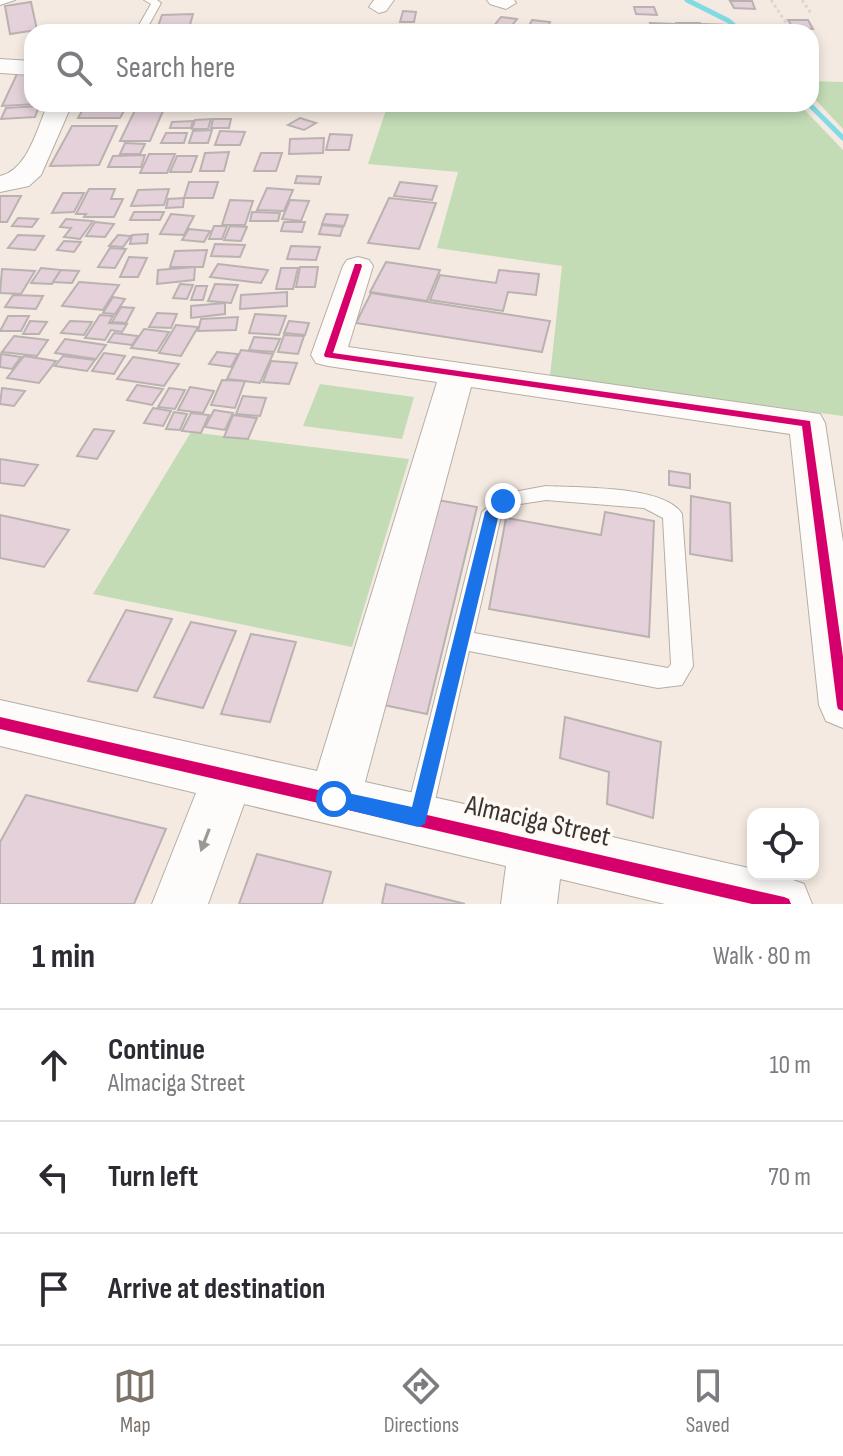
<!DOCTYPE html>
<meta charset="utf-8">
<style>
body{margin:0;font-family:"Sofia Sans Condensed",sans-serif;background:#f7f7f7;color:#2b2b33}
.controls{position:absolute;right:24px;bottom:24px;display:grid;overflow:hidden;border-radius:16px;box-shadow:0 4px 12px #0003}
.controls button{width:72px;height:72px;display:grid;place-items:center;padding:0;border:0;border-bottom:2px solid #e1e1e2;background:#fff;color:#2b2b33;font:40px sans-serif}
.stop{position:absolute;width:24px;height:24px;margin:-18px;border:6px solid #1a73e8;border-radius:50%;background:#fff}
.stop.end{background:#1a73e8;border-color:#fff;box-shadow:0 2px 8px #0008}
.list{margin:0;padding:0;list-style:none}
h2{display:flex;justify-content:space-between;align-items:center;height:104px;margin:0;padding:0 32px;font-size:34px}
h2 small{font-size:26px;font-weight:400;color:#7c7c81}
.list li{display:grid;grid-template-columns:52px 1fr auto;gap:24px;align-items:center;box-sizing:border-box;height:112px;padding:0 32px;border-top:2px solid #e1e1e2}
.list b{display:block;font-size:30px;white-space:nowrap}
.list p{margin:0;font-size:26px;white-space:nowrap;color:#7c7c81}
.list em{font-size:26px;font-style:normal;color:#7c7c81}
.icon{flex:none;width:44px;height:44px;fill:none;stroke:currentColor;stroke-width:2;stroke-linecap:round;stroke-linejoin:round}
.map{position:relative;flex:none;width:843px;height:904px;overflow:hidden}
.search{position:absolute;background:#fff;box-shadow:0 4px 12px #0003;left:24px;right:24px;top:24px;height:88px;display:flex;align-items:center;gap:20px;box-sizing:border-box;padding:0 28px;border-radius:24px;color:#7c7c81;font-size:30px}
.sheet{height:440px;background:#fff}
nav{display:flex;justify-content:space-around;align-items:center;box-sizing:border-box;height:112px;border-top:2px solid #e1e1e2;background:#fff;font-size:22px;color:#7c7c81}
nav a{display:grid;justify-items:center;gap:4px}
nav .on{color:#7c736b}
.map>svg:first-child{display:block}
</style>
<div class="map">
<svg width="843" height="904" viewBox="0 0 843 904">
<rect width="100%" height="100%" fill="#f4eae1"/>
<g fill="#c3dcb6">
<path d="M811 81 843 82V129L811 95Z"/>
<path d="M388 104H799L843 150V416L550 376 562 266 437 248 458 172 368 164Z"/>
<path d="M320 384 414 397 402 439 303 426Z"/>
<path d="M191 432 409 459 352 647 93 594Z"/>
</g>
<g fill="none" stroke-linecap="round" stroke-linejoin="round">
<g stroke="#80dbe5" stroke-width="5">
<path d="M687 0 729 21 741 32"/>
<path d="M809 104 843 138"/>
</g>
</g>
<g fill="#e4d1d9" stroke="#bab2b1" stroke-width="2">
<path d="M730 1H752L755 9 734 8Z"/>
<path d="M31 2 37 30 10 34 5 6Z"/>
<path d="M634 7H654L657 15 636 14Z"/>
<path d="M403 11 416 12 414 22H400Z"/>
<path d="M193 14 188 32H156L162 15Z"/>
<path d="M501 17 517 19 509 29 493 27Z"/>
<path d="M532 20 550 22 546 32H526Z"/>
<path d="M788 20H808L813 29 793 28Z"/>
<path d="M650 23 674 24 676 30 652 29Z"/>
<path d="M676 23H700L702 30H678Z"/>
<path d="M702 24 732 25 734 32 704 31Z"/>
<path d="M32 73V104H37L2 106 17 74Z"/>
<path d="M86 104H128L120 118H78Z"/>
<path d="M138 104H166L150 141H120Z"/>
<path d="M39 106 35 117 1 119 6 108Z"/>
<path d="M300 118 316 123 304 130 288 125Z"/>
<path d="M211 119 208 129H192L195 120Z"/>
<path d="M213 119H231L229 128H211Z"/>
<path d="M193 121 191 128H170L172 122Z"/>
<path d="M72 126H117L99 165 50 166Z"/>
<path d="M212 130 208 143H189L193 131Z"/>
<path d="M220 131 245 132 240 145H215Z"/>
<path d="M166 133H187L184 143H161Z"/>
<path d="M330 134 352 135 349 150H326Z"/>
<path d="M324 138 323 153 289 154 290 139Z"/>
<path d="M125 143 145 144 140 154H120Z"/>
<path d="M229 152 224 171H200L205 153Z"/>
<path d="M261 153H282L276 171H254Z"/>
<path d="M149 154H175L167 173H140Z"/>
<path d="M145 155 141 167H108L113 156Z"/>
<path d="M177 156H197L191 172H170Z"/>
<path d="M297 176 321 177 319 184 295 183Z"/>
<path d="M189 182H218L213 198H184Z"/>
<path d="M400 182 437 186 432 200 394 196Z"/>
<path d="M267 188 293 190 284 211 257 210Z"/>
<path d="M89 189H115L111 199H123L114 217H84L86 214H76Z"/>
<path d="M169 189 164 205 131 206 138 190Z"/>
<path d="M63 193H84L74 212 52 213Z"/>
<path d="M0 196H21L7 222H0Z"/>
<path d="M184 198 183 207 166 208 168 199Z"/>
<path d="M389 198 436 203 419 249 368 243Z"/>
<path d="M230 200 253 201 245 225H222Z"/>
<path d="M290 200 309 201 301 221 282 219Z"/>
<path d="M134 212H164L160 220H130Z"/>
<path d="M252 212 280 213 278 221H250Z"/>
<path d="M171 214 194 216 184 235 160 234Z"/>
<path d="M326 214 348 215 344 226 322 224Z"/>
<path d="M18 218 38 219 32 227 12 226Z"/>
<path d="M66 219 93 221 80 239 64 237 71 228 60 227Z"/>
<path d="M95 222 114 224 105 237 86 236Z"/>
<path d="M284 222H305L302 232 281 231Z"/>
<path d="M322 225 343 227 340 236 319 234Z"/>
<path d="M214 226H227L222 239H209Z"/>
<path d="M230 226 247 227 241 241 224 240Z"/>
<path d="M189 229 210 231 204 242 182 240Z"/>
<path d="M148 234 147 243 130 244 132 235Z"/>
<path d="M18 235 44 236 35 250 8 248Z"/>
<path d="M118 235 131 236 123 247 109 246Z"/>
<path d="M64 241 81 242 74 252 57 250Z"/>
<path d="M215 244 245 245 240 257 211 256Z"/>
<path d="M291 246 320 247 316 260 287 259Z"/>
<path d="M110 248 126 249 115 268 98 267Z"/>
<path d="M207 250 203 267H170L175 251Z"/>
<path d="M129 257 147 258 138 277H120Z"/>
<path d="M386 262 440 270 427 301 370 292Z"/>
<path d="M218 264 268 270 261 283 210 277Z"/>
<path d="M195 267 194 280 157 284 158 270Z"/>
<path d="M300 267H318L315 287H296Z"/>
<path d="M41 268 61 270 52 284 31 283Z"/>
<path d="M281 268H298L293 289H276Z"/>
<path d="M2 269 35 271 21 294 0 293Z"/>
<path d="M61 270 79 271 72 283 53 282Z"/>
<path d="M499 270 539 274 536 295 508 292 503 311 430 300 440 275 496 283Z"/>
<path d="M79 282 119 285 103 310 62 306Z"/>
<path d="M180 284 193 285 187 299 173 298Z"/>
<path d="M215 284 238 285 231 303 208 301Z"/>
<path d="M196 286H207L203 300H191Z"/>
<path d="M287 292V306L240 309 241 295Z"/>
<path d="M371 293 550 321 542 352 356 323Z"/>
<path d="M13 295 43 296 36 309 5 307Z"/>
<path d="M113 297 125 299 115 314 103 313Z"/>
<path d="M225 303V314L191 318V306Z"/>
<path d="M121 307 134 308 126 323 112 322Z"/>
<path d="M157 313 177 314 171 328 149 327Z"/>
<path d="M255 314 286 316 279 335 249 333Z"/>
<path d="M100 315 113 316 109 323 127 324 122 332 111 330 105 340 85 338Z"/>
<path d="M8 316H29L21 331H0Z"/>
<path d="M238 317 236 330 198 331 201 319Z"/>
<path d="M30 321 47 322 39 334H23Z"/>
<path d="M70 321 92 322 84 335 61 333Z"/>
<path d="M289 321 309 323 305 335 284 333Z"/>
<path d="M176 325 198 327 181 356 159 353Z"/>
<path d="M144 329 169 332 157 351 131 348Z"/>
<path d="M114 333 138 336 132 345 108 342Z"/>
<path d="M284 335 304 336 298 354 278 352Z"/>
<path d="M14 336 48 340 37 356 2 352Z"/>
<path d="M254 337 280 339 274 352 249 350Z"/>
<path d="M65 339 106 345 96 359 55 353Z"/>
<path d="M241 350 273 354 260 383 227 379Z"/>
<path d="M217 352 238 354 231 367 209 364Z"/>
<path d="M104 353 125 356 114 374 92 371Z"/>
<path d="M1 354 21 357 12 369 0 367Z"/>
<path d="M24 356 56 361 39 383 7 378Z"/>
<path d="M63 356 95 360 87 371 55 366Z"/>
<path d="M133 357 179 364 164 386 117 379Z"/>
<path d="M271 361 297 363 289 384 263 382Z"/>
<path d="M222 380 245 381 235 408 211 405Z"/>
<path d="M137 385 163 389 152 405 127 400Z"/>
<path d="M190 387 214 391 203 413 178 410Z"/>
<path d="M2 388 25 391 14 406 0 404Z"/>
<path d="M169 388 185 390 175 409 158 407Z"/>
<path d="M243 396 266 398 260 416 236 414Z"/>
<path d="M153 408 171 411 163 426 144 423Z"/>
<path d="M214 410 233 413 225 430 205 427Z"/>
<path d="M174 412 187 414 180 430 166 429Z"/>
<path d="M191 413 209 415 201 433 182 431Z"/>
<path d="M233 415 257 418 248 439 224 437Z"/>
<path d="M94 429 114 431 97 459 77 456Z"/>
<path d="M0 459 38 465 24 486 0 483Z"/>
<path d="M669 471 690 474V488L669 485Z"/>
<path d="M691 496 730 503 732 561 690 554Z"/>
<path d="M432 499 477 507 427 714 374 703Z"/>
<path d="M605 512 654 521 649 637 489 609 506 518 601 535Z"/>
<path d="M0 515 69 530 44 567 0 558Z"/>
<path d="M126 610 172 619 137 691 88 681Z"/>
<path d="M191 622 236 631 203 708 154 697Z"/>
<path d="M251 634 296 642 270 722 221 714Z"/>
<path d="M565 717 661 742 653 818 607 804 609 772 560 758Z"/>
<path d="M26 795 166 829 134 904H0V842Z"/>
<path d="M257 854 331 872 322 904H239Z"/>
<path d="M386 884 465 904H382Z"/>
</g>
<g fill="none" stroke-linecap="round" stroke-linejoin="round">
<defs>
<g id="service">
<path d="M0 0H15L0 5Z"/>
<path d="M144 0H157L161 3 145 32H135L151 4Z"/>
<path d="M546 486C577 488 665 485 682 514L693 666 682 685 658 688 469 651 431 818 427 827 418 831 409 827 405 818 482 512 502 494ZM546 500 644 508 663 518 671 664 668 668 474 633 501 516 514 505Z"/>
</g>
<g id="minor">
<path d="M374 0H394L386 11 379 13 369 7Z"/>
<path d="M487 0H514L516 3 506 9 490 4Z"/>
<path d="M0 59 32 61V75L0 73Z"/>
<path d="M48 104H72L41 175 29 186 0 192V176C28 170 37 128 48 104Z"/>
<path d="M358 257 369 260 373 266 348 347 820 414 825 423 843 542V728L826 721 819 705 790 434 471 387 365 782 532 819 537 817 555 824 753 869V874H777L804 884 812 904H665L560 879 557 904H501L506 866 244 804 208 904H152L196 793 0 746V700L317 771 437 382 328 366 316 363 311 355 343 266 347 260Z"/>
</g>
</defs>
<use href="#service" stroke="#b6aea6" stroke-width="2"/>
<use href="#minor" stroke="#b6aea6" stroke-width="2"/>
<g stroke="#dad6d4" stroke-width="3" stroke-dasharray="3 3" stroke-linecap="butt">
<path d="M771 0 789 27"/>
<path d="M802 0 812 15"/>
</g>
<use href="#service" fill="#fdfcfa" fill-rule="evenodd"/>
<use href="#minor" fill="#fdfcfa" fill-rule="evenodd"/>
<defs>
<g id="cycleway">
<path d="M355 264H361L362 266 333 353 810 421 843 657V711L838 709 837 705 802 426 325 357 324 355Z"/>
<path d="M0 717 784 897 789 899 791 904H752L0 729Z"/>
</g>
</defs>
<use href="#cycleway" stroke="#fef9f5" stroke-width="5"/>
<use href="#cycleway" fill="#d6006c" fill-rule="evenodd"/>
</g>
<defs><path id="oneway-solid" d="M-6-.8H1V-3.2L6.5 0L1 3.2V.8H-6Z" transform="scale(2)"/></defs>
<use fill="#9c9893" href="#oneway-solid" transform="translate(205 840) rotate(111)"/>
<path fill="#1a73e8" d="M503 496 510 501 499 514 425 824 418 827 328 805 325 799 328 793 334 790 412 807 485 512Z"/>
<g text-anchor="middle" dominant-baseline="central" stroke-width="7" stroke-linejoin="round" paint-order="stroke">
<g font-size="28" fill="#3c332c" stroke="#fef9f5">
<text transform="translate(538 821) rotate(13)">Almaciga Street</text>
</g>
</g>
</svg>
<div class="controls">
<button><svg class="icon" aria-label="locate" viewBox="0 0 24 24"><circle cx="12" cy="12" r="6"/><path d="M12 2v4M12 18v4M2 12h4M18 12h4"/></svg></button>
</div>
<div class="stop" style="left:334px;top:799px"></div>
<div class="stop end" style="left:503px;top:501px"></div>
<div class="search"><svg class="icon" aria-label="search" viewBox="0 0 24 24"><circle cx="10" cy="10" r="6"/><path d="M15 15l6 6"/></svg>Search here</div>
</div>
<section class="sheet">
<h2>1 min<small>Walk · 80 m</small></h2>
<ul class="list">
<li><svg class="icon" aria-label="ahead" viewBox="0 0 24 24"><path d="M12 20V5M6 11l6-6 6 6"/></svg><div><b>Continue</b><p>Almaciga Street</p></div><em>10 m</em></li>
<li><svg class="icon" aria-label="left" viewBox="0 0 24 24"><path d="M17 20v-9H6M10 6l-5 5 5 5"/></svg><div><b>Turn left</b></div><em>70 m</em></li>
<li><svg class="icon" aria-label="arrive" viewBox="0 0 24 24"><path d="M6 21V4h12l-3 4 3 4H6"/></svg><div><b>Arrive at destination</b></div></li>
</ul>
</section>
<nav>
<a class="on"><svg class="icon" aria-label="map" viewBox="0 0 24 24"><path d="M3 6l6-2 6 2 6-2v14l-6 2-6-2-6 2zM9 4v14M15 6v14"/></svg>Map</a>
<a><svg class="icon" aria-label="directions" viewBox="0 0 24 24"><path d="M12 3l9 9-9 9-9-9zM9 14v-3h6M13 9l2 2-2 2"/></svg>Directions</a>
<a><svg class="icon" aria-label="saved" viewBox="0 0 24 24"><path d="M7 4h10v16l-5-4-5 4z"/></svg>Saved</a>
</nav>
